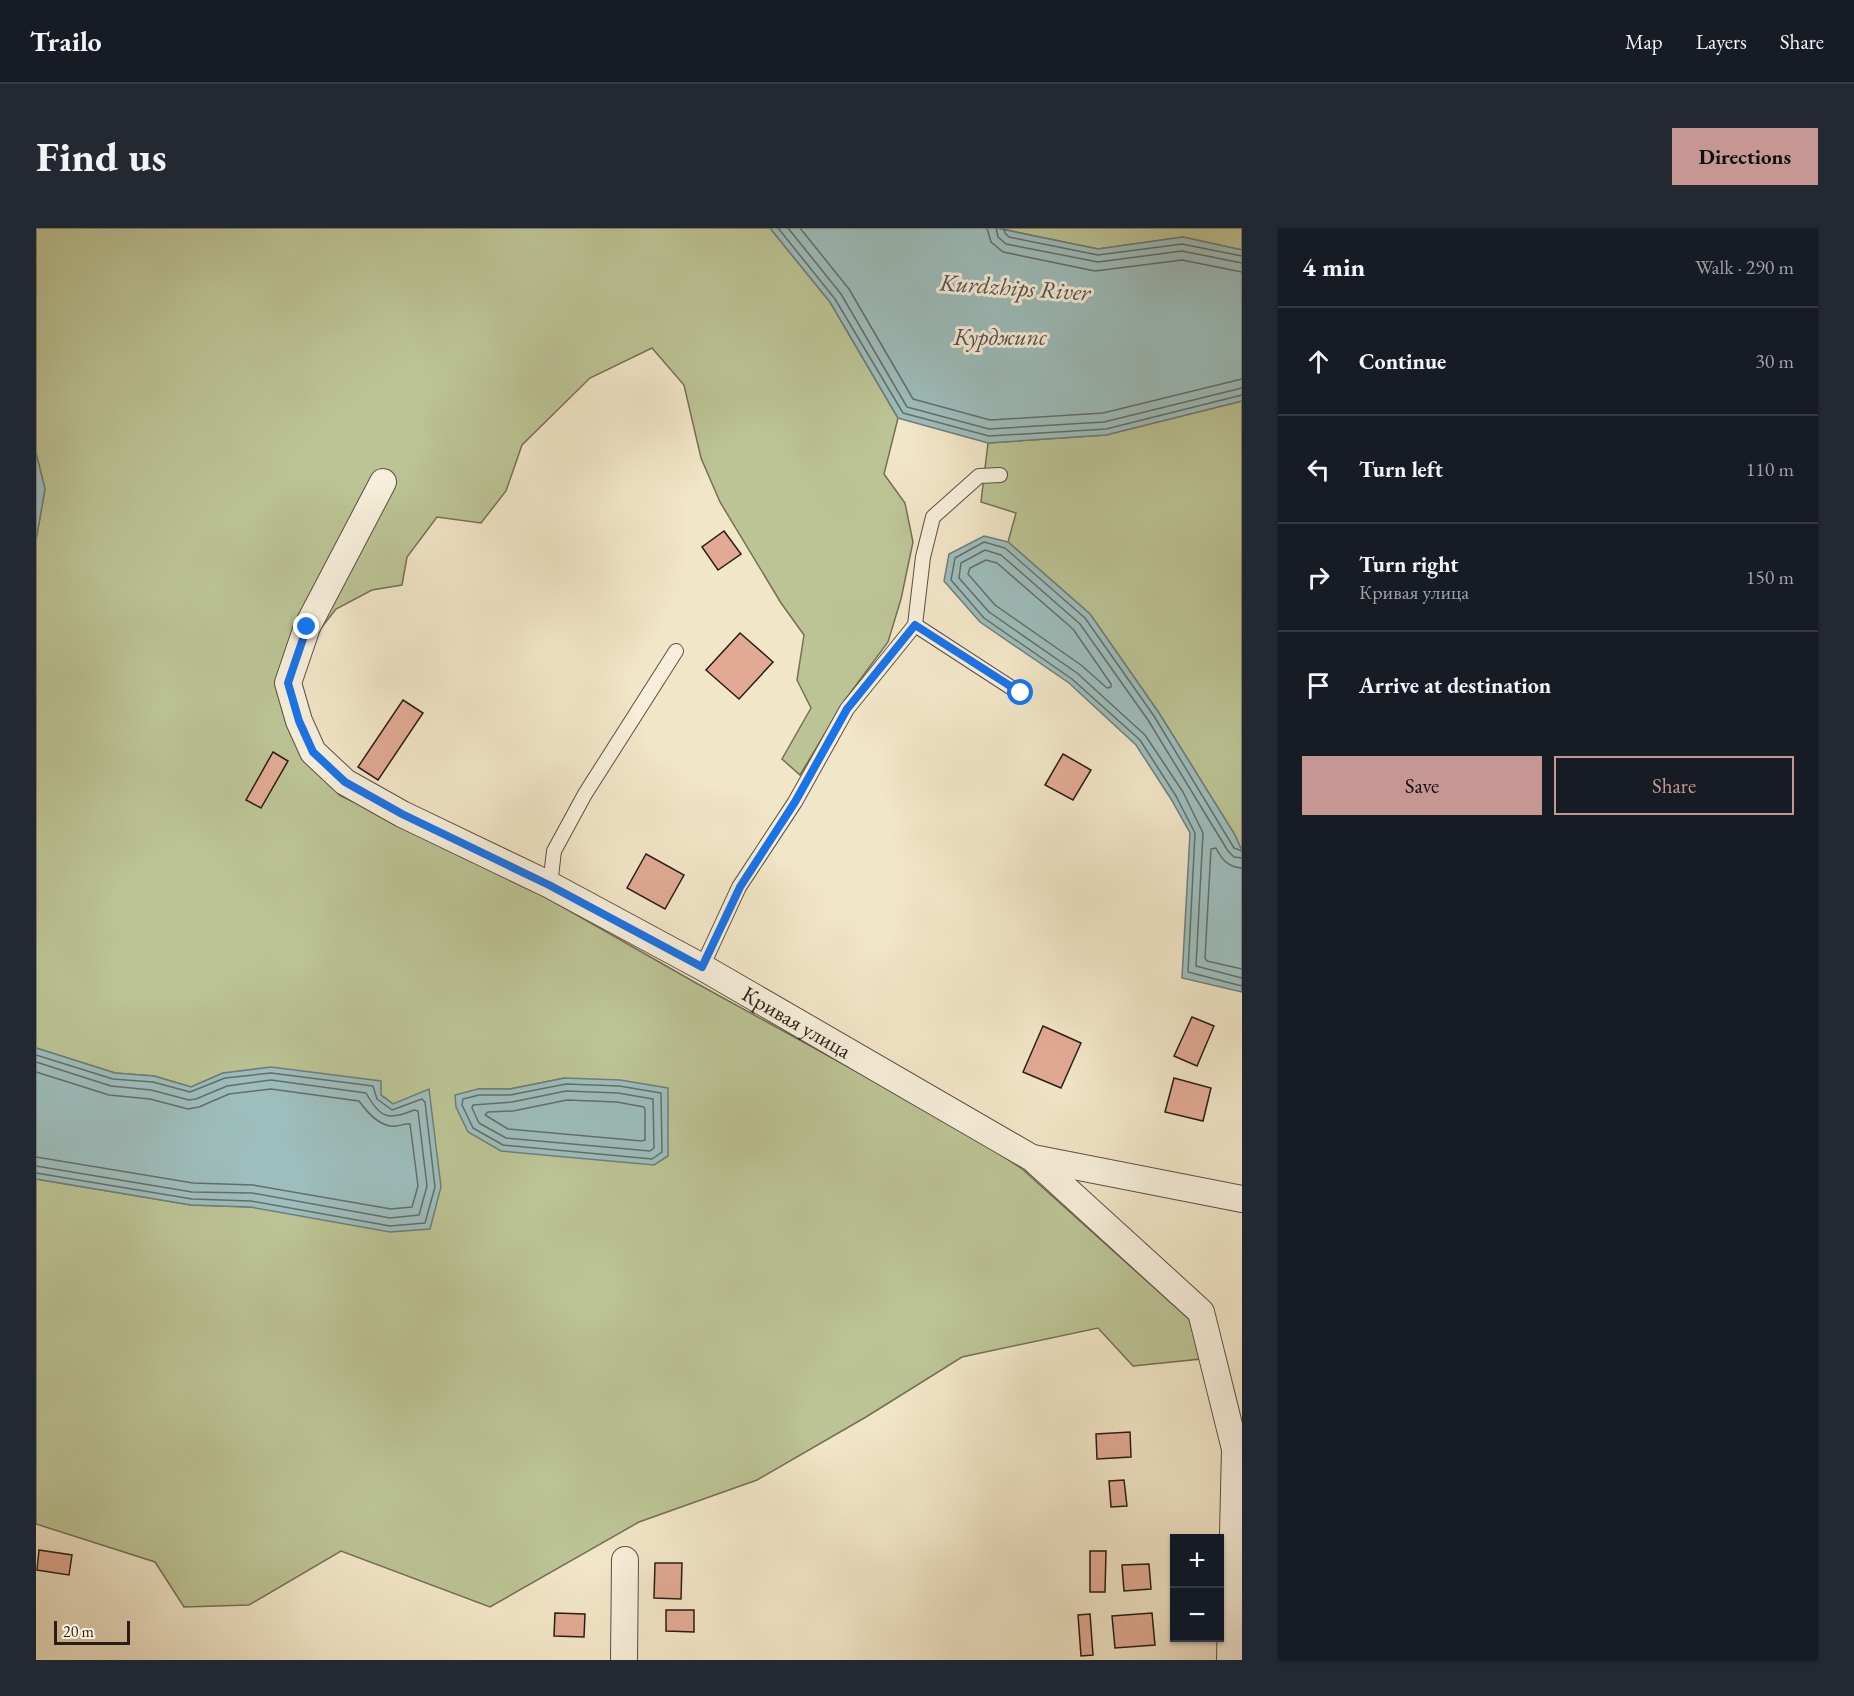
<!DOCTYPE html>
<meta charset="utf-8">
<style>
body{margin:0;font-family:"EB Garamond",serif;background:#242831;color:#f1f3f6}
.controls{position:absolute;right:18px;bottom:18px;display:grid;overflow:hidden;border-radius:0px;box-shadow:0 2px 4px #0004}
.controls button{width:54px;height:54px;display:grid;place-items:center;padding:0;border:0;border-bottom:2px solid #363941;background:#171b24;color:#f1f3f6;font:30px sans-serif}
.scale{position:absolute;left:18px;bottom:15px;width:76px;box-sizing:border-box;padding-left:6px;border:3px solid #2a1d17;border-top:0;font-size:16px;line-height:21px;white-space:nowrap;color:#2a1d17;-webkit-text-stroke:4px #f7efdb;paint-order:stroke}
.stop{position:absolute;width:18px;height:18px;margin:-14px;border:4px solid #1a73e8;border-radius:50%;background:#fff}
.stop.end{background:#1a73e8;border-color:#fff;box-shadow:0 2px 6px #0008}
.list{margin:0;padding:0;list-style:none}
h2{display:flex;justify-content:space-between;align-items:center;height:78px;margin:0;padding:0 24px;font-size:26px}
h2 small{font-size:20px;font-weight:400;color:#9ea1a6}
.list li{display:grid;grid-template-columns:39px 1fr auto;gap:18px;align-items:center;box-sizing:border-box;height:108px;padding:0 24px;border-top:2px solid #363941}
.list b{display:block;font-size:22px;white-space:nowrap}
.list p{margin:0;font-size:20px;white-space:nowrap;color:#9ea1a6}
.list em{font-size:20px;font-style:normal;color:#9ea1a6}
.actions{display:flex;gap:12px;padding:18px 24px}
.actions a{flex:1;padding:14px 0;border:2px solid #c59692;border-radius:0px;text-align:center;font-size:21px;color:#c59692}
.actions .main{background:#c59692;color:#111}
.icon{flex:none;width:33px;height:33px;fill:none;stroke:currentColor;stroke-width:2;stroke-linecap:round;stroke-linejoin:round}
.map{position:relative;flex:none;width:1206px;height:1432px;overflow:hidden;border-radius:0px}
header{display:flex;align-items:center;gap:36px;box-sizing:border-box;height:84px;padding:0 30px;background:#171b24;border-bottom:2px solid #363941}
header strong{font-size:28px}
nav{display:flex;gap:33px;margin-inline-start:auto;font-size:21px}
.intro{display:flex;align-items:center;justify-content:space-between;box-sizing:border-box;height:144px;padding:0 36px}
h1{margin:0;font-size:42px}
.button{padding:15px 27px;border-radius:0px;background:#c59692;color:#111;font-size:21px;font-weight:700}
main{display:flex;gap:36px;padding:0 36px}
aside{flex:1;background:#171b24;border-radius:0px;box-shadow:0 2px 4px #0004}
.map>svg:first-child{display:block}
</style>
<header>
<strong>Trailo</strong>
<nav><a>Map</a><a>Layers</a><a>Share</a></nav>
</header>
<div class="intro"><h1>Find us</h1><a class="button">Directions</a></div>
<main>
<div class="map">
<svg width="1206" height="1432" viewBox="0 0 1206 1432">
<rect width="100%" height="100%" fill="#f2e6c8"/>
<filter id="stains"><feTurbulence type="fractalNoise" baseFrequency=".00333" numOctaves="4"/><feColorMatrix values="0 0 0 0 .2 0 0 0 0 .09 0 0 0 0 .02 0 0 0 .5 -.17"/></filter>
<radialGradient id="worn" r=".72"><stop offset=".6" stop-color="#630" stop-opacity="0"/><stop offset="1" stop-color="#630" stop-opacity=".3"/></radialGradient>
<g fill="#bcc495" stroke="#737056" stroke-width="1.5" fill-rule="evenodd">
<path d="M0 0H734L794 74 862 190 848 246 869 275 877 314 865 371 852 414 809 472 764 547 746 531 775 480 761 452 768 407 745 375 684 274 665 230 648 157 616 120 554 150 486 217 470 263 445 295 401 289 371 329 366 357 336 362 300 381 243 454 249 492 303 567 497 662 660 755 927 902 985 940 1153 1091 1165 1131 1097 1138 1062 1100 926 1129 830 1189 721 1252 603 1294 454 1379 305 1323 213 1377 148 1379 119 1334 0 1296V951L155 977 214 979 357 876 345 867 187 845 155 859 118 848 79 845 0 820V312L9 261 0 225ZM529 850 420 879 442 861H474Z"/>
<path d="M961 0H1206V22L1147 9 1062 21Z"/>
<path d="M1206 173V623L1199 607 1123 485 1054 386 972 314 980 285 945 274 952 215 1070 207Z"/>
</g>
<g fill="#9dbebd" stroke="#6f7e7b" stroke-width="1.5">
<path d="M734 0H960L1062 21 1147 9 1206 22V173L1070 207 952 215 862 190 794 74Z"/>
<path d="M0 225 9 261 0 312Z"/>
<path d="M948 308 972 314 1054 386 1123 485 1199 607 1206 623V764L1146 750 1154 605 1135 571 1100 517 1033 455 944 394 908 353 913 326Z"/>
<path d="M0 820 79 845 118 848 155 859 187 845 235 839 345 853V867L357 876 393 861 405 959 394 1001 354 1004 214 979 155 977 0 951Z"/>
<path d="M529 850 584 852 632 860V928L618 937 465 923 432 904 420 879 419 867 442 861H474Z"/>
</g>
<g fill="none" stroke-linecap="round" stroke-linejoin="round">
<g stroke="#646e6a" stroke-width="1.5">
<path d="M742 0 799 71 867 185 953 208 1070 201 1206 167"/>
<path d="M752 0 805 66 871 179 953 201 1068 194 1206 160"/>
<path d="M764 0 813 61 877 171 954 192 1067 185 1206 151"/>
<path d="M951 0 955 14 967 24 1059 43 1146 32 1206 44"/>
<path d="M960 0 962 9 970 16 1062 34 1146 23 1206 35"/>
<path d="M968 0 969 5 973 9 1062 27 1146 16 1206 28"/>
<path d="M950 332 961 335 1037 401 1075 456V459L1071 460 1045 437 959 377 932 346 934 340Z"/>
<path d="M1206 623 1198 620 1118 488 1049 390 969 320 948 314 919 330 915 352 948 390 1036 451 1104 512 1140 568 1159 605 1152 744 1206 758"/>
<path d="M1206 630 1198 629 1192 623 1112 492 1044 396 965 327 949 322 925 335 923 350 953 384 1041 445 1109 507 1147 564 1167 605 1160 738 1206 750"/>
<path d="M1206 640C1192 639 1186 632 1180 620L1175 621 1169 730 1171 733 1206 741"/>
<path d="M0 827 77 851 117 854 154 864 189 850 235 845 337 858 341 871 356 882 386 871 389 874 399 959 389 995 354 998 215 973 156 971 0 945"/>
<path d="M0 834 75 858 115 862 153 872 160 871 191 858 235 852 330 865C344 890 352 893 378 882L382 883 391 958 383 987 354 990 216 965 156 964 0 938"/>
<path d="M0 844 73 867 114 871 152 881 163 879 193 866 235 861 323 873C331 884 344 900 360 898 365 898 369 895 374 896L382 958 376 979 355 981 217 957 157 955 0 929"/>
<path d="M530 856 583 858 625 865 626 924 616 931 467 917 437 900 426 877 427 871 443 867H474Z"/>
<path d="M530 863 582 865 617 871 618 920 614 923 470 910 443 895 436 880 437 877 476 874Z"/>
<path d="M531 872 581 874 608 879 609 881V912L606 913 472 901 449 887 452 884 477 883Z"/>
</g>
</g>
<g fill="#e2aa94" stroke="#2a1d17" stroke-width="1.5">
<path d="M688 303 705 326 682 342 666 319Z"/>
<path d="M704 405 737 434 703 471 670 442Z"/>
<path d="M367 472 387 485 342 552 322 539Z"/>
<path d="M237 524 252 533 225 580 210 572Z"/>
<path d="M1027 526 1055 542 1037 572 1009 557Z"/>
<path d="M610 626 648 647 629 681 591 660Z"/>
<path d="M1156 789 1178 798 1161 838 1138 828Z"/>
<path d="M1007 798 1045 815 1025 860 987 844Z"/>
<path d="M1138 850 1175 860 1167 893 1129 884Z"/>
<path d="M1094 1204 1095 1229 1061 1231 1060 1206Z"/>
<path d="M1088 1252 1091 1278 1075 1279 1073 1253Z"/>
<path d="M3 1322 36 1327 33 1347 1 1342Z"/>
<path d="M1054 1323H1070L1069 1364H1054Z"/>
<path d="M619 1335H646L645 1371 618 1370Z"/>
<path d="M1113 1336 1115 1361 1088 1363 1086 1337Z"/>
<path d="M630 1382H658V1404L630 1403Z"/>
<path d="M519 1385 549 1386 548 1409 518 1408Z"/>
<path d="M1116 1385 1119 1417 1079 1420 1076 1388Z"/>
<path d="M1054 1386 1057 1427 1045 1428 1042 1387Z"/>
</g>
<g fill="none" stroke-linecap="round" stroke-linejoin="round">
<defs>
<g id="service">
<path d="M879 397 985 466"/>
<path d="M514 657 518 623 549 566 640 423"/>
<path d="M666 739 703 659 759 574 811 481 879 397 887 329 897 289 943 248 964 247"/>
</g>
<g id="minor">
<path id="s1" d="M347 254 271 399 252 455 263 493 277 524 309 554 366 586 514 657 666 739 996 930 1165 1084 1199 1221 1194 1432"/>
<path d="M997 930 1206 971"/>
<path d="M588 1432 589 1332"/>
</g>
</defs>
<use href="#service" stroke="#5c4f43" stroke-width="16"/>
<use href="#minor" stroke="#5c4f43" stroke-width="28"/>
<use href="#service" stroke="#f7efdb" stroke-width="14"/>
<use href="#minor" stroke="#f7efdb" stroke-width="26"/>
</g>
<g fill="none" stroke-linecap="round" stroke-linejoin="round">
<path stroke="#1a73e8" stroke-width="8" d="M271 399 252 455 263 493 277 524 309 554 366 586 513 657 666 739 704 659 759 574 811 481 879 397 985 465"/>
</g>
<g text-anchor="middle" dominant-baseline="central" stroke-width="6" stroke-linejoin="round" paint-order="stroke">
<g font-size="22" fill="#2a1d17" stroke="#f7efdb">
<text stroke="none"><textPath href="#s1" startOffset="852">Кривая улица</textPath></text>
</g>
<g font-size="24" font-style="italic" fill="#525551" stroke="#f7efdb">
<text transform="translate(979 59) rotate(4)">Kurdzhips River</text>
<text x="964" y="108">Курджипс</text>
</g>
</g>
<rect width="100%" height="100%" filter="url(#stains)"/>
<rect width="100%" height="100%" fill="url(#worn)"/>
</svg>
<div class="controls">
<button>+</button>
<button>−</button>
</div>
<div class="scale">20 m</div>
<div class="stop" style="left:985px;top:465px"></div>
<div class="stop end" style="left:271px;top:399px"></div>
</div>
<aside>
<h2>4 min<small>Walk · 290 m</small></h2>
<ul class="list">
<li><svg class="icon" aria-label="ahead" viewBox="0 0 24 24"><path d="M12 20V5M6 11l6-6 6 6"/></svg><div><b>Continue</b></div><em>30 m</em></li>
<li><svg class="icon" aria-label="left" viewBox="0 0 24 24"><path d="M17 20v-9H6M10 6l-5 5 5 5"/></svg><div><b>Turn left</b></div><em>110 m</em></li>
<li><svg class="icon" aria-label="right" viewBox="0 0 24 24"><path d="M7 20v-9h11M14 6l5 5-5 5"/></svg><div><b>Turn right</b><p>Кривая улица</p></div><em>150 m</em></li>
<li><svg class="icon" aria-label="arrive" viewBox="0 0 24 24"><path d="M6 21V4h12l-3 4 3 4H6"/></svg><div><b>Arrive at destination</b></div></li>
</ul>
<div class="actions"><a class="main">Save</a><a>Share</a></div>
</aside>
</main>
